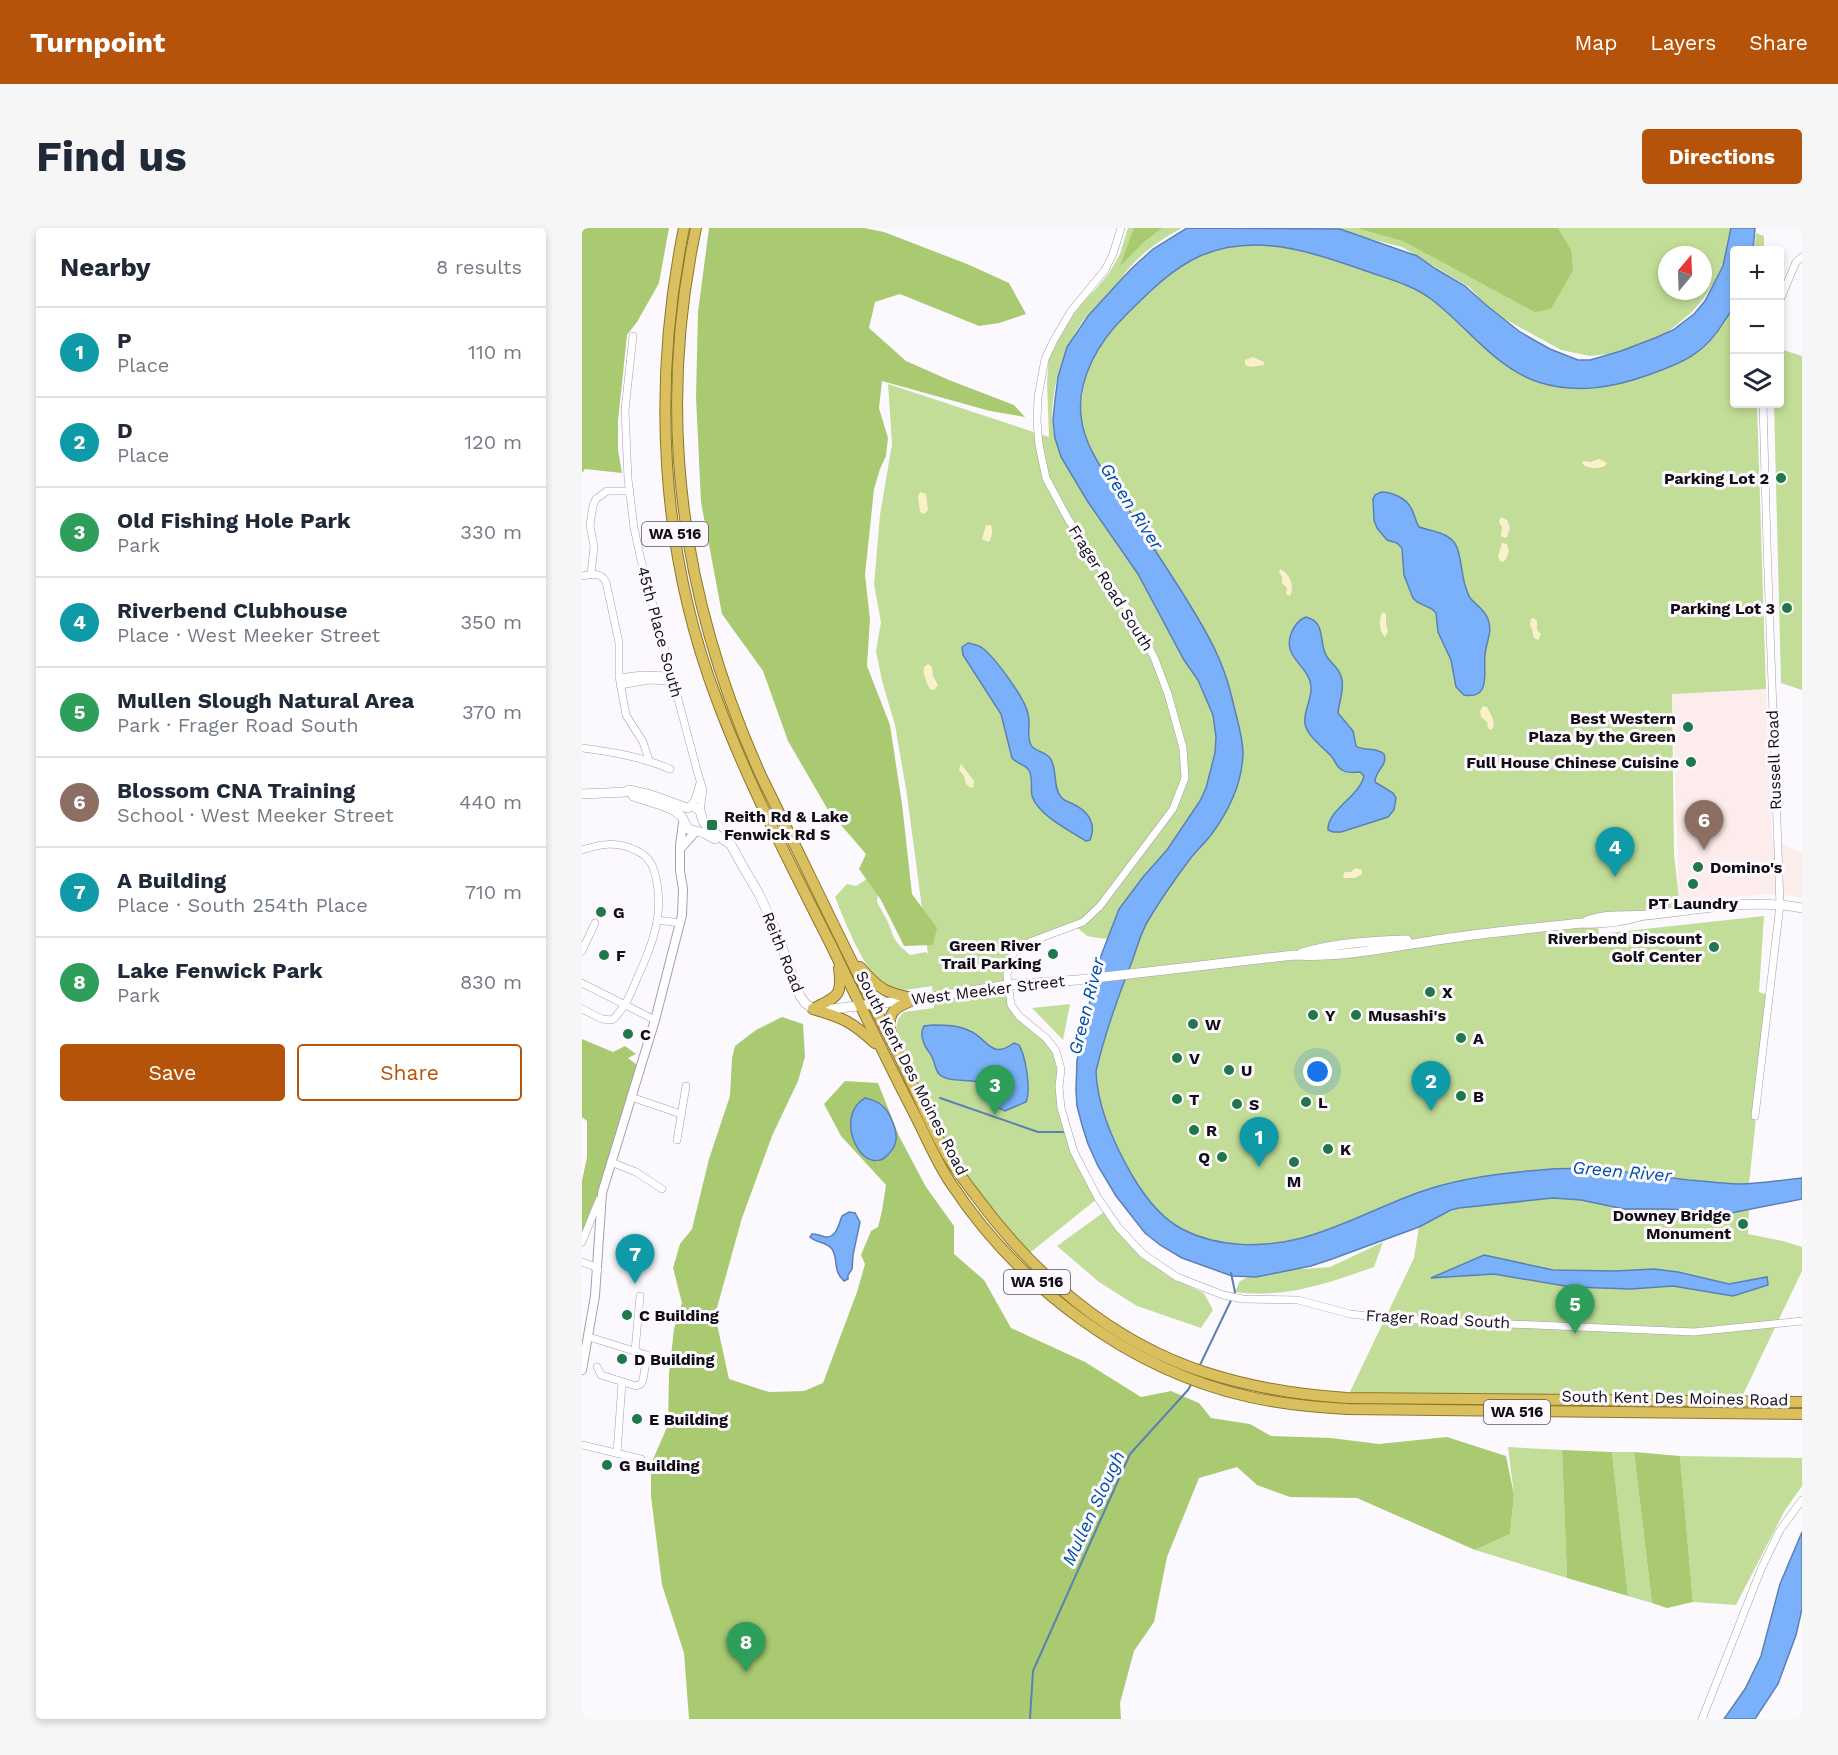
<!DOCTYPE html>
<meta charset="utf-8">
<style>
body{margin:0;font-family:"Work Sans",sans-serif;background:#f6f6f7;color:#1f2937}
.controls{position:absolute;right:18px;top:18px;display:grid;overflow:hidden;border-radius:6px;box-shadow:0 3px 9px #0003}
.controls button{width:54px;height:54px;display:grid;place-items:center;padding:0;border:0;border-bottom:2px solid #e0e1e3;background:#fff;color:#1f2937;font:30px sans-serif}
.compass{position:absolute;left:1076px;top:18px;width:54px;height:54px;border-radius:50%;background:#fff;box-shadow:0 3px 9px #0003;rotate:19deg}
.you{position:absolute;left:736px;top:844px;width:21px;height:21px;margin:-15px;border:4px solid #fff;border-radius:50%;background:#1a73e8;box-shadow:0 0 0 9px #1a73e833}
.badge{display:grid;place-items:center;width:39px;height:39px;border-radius:50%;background:#b45309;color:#fff;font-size:20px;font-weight:700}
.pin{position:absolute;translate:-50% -50px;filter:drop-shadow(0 2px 3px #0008)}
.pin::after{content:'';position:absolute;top:32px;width:21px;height:18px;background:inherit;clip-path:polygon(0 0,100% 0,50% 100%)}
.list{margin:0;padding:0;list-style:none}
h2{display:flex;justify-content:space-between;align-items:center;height:78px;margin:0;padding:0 24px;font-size:26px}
h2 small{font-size:20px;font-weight:400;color:#747a83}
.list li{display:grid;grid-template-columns:39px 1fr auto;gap:18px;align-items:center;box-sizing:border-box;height:90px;padding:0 24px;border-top:2px solid #e0e1e3}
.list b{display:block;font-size:22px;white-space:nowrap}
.list p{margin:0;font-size:20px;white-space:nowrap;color:#747a83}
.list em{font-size:20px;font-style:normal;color:#747a83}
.actions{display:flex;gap:12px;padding:18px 24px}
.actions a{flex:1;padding:14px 0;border:2px solid #b45309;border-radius:6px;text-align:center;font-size:21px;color:#b45309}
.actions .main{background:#b45309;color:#fff}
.icon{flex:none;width:33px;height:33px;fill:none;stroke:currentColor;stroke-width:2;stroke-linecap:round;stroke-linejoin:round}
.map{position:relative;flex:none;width:1220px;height:1491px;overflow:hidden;border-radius:6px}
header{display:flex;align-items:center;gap:36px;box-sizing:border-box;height:84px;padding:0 30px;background:#b45309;color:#fff}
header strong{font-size:28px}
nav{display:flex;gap:33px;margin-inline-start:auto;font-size:21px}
.intro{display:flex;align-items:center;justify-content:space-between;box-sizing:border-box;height:144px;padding:0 36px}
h1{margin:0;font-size:42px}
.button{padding:15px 27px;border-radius:6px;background:#b45309;color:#fff;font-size:21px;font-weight:700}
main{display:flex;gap:36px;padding:0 36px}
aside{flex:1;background:#fff;border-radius:6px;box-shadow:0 3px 9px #0003}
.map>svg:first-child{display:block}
</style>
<header>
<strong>Turnpoint</strong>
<nav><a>Map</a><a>Layers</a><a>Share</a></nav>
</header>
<div class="intro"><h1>Find us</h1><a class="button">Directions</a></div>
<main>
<aside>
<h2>Nearby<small>8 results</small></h2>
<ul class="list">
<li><span class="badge" style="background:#0f9aa8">1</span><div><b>P</b><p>Place</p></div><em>110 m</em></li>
<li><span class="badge" style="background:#0f9aa8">2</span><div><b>D</b><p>Place</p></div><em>120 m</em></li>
<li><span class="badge" style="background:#2e9e5b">3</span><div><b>Old Fishing Hole Park</b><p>Park</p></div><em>330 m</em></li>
<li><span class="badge" style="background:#0f9aa8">4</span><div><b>Riverbend Clubhouse</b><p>Place · West Meeker Street</p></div><em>350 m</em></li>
<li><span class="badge" style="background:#2e9e5b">5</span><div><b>Mullen Slough Natural Area</b><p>Park · Frager Road South</p></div><em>370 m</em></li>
<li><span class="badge" style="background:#8d6e63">6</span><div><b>Blossom CNA Training</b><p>School · West Meeker Street</p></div><em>440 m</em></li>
<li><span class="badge" style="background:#0f9aa8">7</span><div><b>A Building</b><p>Place · South 254th Place</p></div><em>710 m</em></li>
<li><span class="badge" style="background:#2e9e5b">8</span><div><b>Lake Fenwick Park</b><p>Park</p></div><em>830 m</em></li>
</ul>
<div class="actions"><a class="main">Save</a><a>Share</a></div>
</aside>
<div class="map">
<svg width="1220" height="1491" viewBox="0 0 1220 1491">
<rect width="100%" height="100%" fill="#fcf9fe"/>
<path fill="#fcecec" d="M1184 461 1190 613 1220 624V671L1213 668 1184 666 1097 674 1090 462Z"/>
<g fill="#c2dd97" fill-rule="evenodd">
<path d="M546 0H600C582 10 563 22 549 38 539 49 532 63 522 75 515 82 506 85 501 93 479 122 464 175 473 210L502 203 499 190V178L503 150 509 133 518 117 531 100 579 54 604 34 620 25 657 15 708 18 836 60 976 157 1152 73V176H1175L1184 461 1090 466 1092 626 1099 688 1016 698 1017 706 1182 688 1177 764 1187 768 1167 956C1143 957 1119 953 1095 950 1042 945 990 938 937 944 904 948 870 953 839 964 799 977 761 998 720 1010 682 1021 636 1019 601 1001 579 991 563 969 551 949 533 918 515 880 514 843L534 773 557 714 516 710 505 708 493 698 434 721 425 747 429 777 474 823 482 894 516 970 444 1028 381 951 311 816 316 791 322 784 352 780 350 758C336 760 322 764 308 760 285 752 262 691 253 669L265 656 274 658 285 651 296 666 295 674 306 694 312 710 318 718 328 727 344 724 346 726 325 567 313 497 300 453 294 423 299 394 292 356 298 287 310 216 306 156 467 209 465 156 467 124 483 90 513 62 527 45 538 26Z"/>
<path d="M745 0H1149L1146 25 1139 43 1122 70 1110 84 1082 107 1034 125 1008 128 979 122 912 85 887 59 820 19ZM1085 27H1121V63H1085Z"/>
<path d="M1174 5 1182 8V22H1172Z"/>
<path d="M1198 121 1220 128V462L1199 455 1192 176H1198Z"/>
<path d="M488 776 481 812 450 780Z"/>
<path d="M971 970 999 972 1042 981H1084L1135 985 1167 982 1166 1006 1201 1013 1220 1019V1043L1158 1173 765 1170 832 1030 837 998 846 993 877 980Z"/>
<path d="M522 984 563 1030 589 1050 622 1065 631 1082 619 1100 555 1078 517 1054 475 1018Z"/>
<path d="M801 1014 792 1039C747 1055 702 1071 653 1064L658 1053 673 1046 709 1040 722 1041 748 1039Z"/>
<path d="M926 1219 980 1222 985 1350 893 1322 928 1306 932 1267Z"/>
<path d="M1030 1224H1052L1070 1375 1046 1368Z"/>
<path d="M1098 1228 1220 1230V1258L1203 1282 1154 1377 1111 1374Z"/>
</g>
<g fill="#a9ca71" fill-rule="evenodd">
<path d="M0 0H87L77 55 55 94 45 107 36 193V222L40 245 3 241 0 245Z"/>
<path d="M127 0H282L302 4 385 36 427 55 444 86 417 95 397 98 318 66 293 74 287 100 324 133 367 152 432 177 443 189 408 183 300 153 297 180 306 210 304 228 298 241 292 261 283 347 288 391 285 438 308 497 320 576 330 666 355 700 351 717 322 718 299 672 277 641 284 626 246 582 206 513 181 443 140 386 119 274 114 169 116 84Z"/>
<path d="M552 0H580L562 14 538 38Z"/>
<path d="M775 0H976L989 22 991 42 969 81 953 84 821 13Z"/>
<path d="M200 789 221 796 223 829 216 853 190 908 160 990 133 1087 147 1151 187 1164 222 1163 241 1155 275 1064 283 1036 279 1027 289 1003 296 999 300 983 304 957 259 908 242 876 263 853 296 855 317 908 344 959 372 998V1026L402 1052 429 1100 503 1134 559 1169 589 1163 617 1175 629 1190 668 1196 689 1208 749 1210 797 1216 865 1209 924 1228 932 1267 928 1306 893 1322 775 1270 708 1269 675 1257 655 1239 617 1250 585 1329 572 1394 552 1423 538 1475 539 1491H107L102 1425 80 1357 69 1268V1236L86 1197 87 1146 92 1101 100 1075 91 1040 98 1016 110 1001 127 931 148 868 150 830 153 818 174 802ZM277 874 299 875C314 893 325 924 295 934L269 893Z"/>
<path d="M0 811 31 824 43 818 54 826 46 830 55 837 18 960 0 1004V953L5 929V893L0 889Z"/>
<path d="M980 1222 1030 1224 1046 1368 985 1350Z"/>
<path d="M1052 1224 1098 1228 1111 1374 1085 1380 1070 1375Z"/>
</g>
<g fill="#faf1cb">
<path d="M671 129 682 134V137L668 139 663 137V132Z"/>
<path d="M1017 231 1025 235 1023 238C1016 241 1004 241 1000 235L1001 233 1009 234Z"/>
<path d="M338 264 344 266 346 282 342 286 338 284 336 269Z"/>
<path d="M919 289 925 292 928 300 925 309 923 310 919 308 920 299 917 294Z"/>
<path d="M404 297H409C411 302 410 312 406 314L400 311Z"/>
<path d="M920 315 925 316 927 323 924 331 921 334 918 333 916 328Z"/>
<path d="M698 341C708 346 713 358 708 368L704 366 705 360 700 355V349L697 344Z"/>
<path d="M801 384 804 386V396L806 403 803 409C797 403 796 391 801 384Z"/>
<path d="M951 390 955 393V402L959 406 956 412 952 410 950 401 948 397 949 391Z"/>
<path d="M346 436 350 439 351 448 356 457 352 462 348 461C345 456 340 444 342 439Z"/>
<path d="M901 478 905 479 911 491 912 498 909 502 906 500 905 494 899 489 898 483Z"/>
<path d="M379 536 392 553 391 560 387 559 384 556 382 548 377 542Z"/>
<path d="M773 640 780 642V646L773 650H762L761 647 763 644H769Z"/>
</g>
<g fill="#7ab1fa" stroke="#5b80b6" stroke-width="1.5">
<path d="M605 0 758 1 835 28 854 41 883 58 904 77 938 104 968 121 996 132H1008L1039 123 1073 110 1091 102 1112 86 1123 73 1141 38 1149 0H1173L1171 22H1152C1152 36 1155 67 1151 79 1149 84 1146 88 1143 92 1124 125 1101 135 1066 147 1030 160 994 166 956 154 912 139 885 98 849 71 832 58 810 52 790 45 734 26 676 3 618 28 589 41 565 66 543 88 517 113 495 151 499 188 502 220 525 248 542 274 562 306 583 337 603 369 624 403 641 431 650 470 654 489 661 507 661 526 660 555 646 584 629 607 622 616 614 623 608 631 593 651 579 671 567 691 558 705 555 721 549 736 535 771 523 806 514 843 515 880 533 918 551 949 563 969 579 990 600 1001 636 1020 682 1020 720 1010 761 999 798 978 838 964 876 950 918 945 958 942 1008 937 1058 946 1107 952 1124 953 1140 956 1157 956 1178 956 1199 952 1220 950V971L1149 985 1084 981H1042L999 972 971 970 877 980 869 982 837 999 750 1031 729 1038 674 1049 650 1048 600 1030 578 1017 563 1005 534 968 516 938 506 916 500 897 495 878 494 863 495 832 506 785 512 746 537 681 561 649 585 622 618 573 624 560 633 525 634 509 631 487 616 452 602 432 556 346 506 274 479 229 473 210 471 193 473 172 476 149 485 119 506 88 549 41 571 21Z"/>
<path d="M799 264C810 264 824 270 829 280 833 286 833 293 837 299 848 303 863 304 871 313 879 321 879 345 883 357 884 361 886 366 888 370 894 377 902 381 906 391 911 405 904 413 903 427 901 442 910 472 882 467L874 459 869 432 856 404 854 385 850 381 835 374 831 370 822 347 820 320 815 315 805 312 795 300 792 292 791 271 793 267Z"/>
<path d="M724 389C745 394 736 415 745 429 751 437 758 441 760 452 762 463 757 474 756 485L771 503 774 518C783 524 793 518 802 526 806 538 793 542 793 554L811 565 814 570 812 582 806 589 759 604H751L746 602C745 582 778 568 782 548L778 544C772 544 766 546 760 542 754 539 754 533 749 528 740 518 726 509 723 496 721 484 730 471 729 459 728 438 700 430 709 406 712 398 716 392 724 389Z"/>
<path d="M386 415C391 416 395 417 399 419 412 428 443 470 446 486 449 496 444 508 449 517 453 524 463 523 468 530 476 541 470 558 479 569 482 573 487 574 491 576 506 583 515 596 508 612L504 613C488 603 456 587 450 568 448 560 452 548 446 541 442 536 435 536 430 530L419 486 381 427 380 419Z"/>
<path d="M351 797C363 797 376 797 388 803 406 811 409 832 432 815L437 817C444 829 449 862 444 874L423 883 410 877C410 872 412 863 407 859 395 848 368 857 357 846 352 840 353 831 347 824 342 818 337 806 342 798Z"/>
<path d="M283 870C295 873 302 876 308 888 313 899 318 911 310 922 285 959 248 890 283 870Z"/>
<path d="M267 984 273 985 278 994 271 1027 270 1041 266 1047V1051L262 1053C250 1042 257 1032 250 1021 245 1014 234 1015 228 1009L230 1006C235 1005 240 1009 245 1009 255 1009 257 995 260 988Z"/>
<path d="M902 1027 971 1042 1033 1043 1072 1041 1096 1044 1147 1056 1185 1049 1186 1057 1151 1068 1091 1058 1049 1061 989 1059 912 1046 849 1050Z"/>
<path d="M1220 1304V1381L1214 1407 1196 1456 1173 1491H1142L1163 1461 1179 1428 1198 1356Z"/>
</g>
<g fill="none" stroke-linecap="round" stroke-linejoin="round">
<g stroke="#5b80b6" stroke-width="2">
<path d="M358 870 456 904H481"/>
<path d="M617 1139 653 1064 649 1045"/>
<path d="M448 1491 451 1443 548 1226 606 1162 610 1155"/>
</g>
<defs>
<g id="minor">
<path d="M539 0 531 26 523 42 489 83 472 112 463 131 456 169 455 193 457 217 464 250 486 291 548 385 572 429 586 466 601 520 603 550 591 581 518 678 501 694 448 714 434 722 429 729 425 747 429 777 437 788 464 810 474 823 479 841 477 859 479 880 492 924 516 970 536 999 561 1026 595 1049 641 1067 661 1071 716 1072 768 1086 813 1091 1112 1104 1220 1093"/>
<path d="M1198 72 1214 34 1220 29"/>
<path d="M51 108 43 182 46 251 52 300 59 332 116 546 121 562 118 583"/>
<path d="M9 346 12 318 8 298 11 277 14 271 25 263H48"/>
<path d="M0 348C10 346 19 344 24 354L37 415V448L44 487 61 514 67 532"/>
<path d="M37 450 60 447 89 448"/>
<path d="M38 457 67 452 90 453"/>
<path d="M0 520C31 524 60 529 88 541"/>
<path d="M108 578 113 572 118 555"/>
<path d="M0 622C19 616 34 613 53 622 69 629 72 639 75 655 81 688 70 718 56 748 50 763 43 781 30 792L20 791 0 781"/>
<path d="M75 692 98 695"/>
<path d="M0 723 13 695"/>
<path d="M0 755 73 792"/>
<path d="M49 869 99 886"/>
<path d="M1173 888 1198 677 1185 317 1181 176"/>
<path d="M95 912 104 858"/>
<path d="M29 934 54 944 80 961"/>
<path d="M0 1014 17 972"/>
<path d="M0 1034 11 1038 16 1042"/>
<path d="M7 1109 65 1127 61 1152 59 1156 54 1158 19 1147 15 1139"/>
<path d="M53 1123 58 1068"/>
<path d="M0 1217 59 1231"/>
<path d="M35 1225 40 1155"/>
<path d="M1120 1491 1180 1339 1198 1302 1220 1272"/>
</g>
<g id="tertiary">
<path d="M99 620 113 604"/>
<path d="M0 1142 13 1068 20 965 73 792 100 687 101 661 98 643V617L101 595"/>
</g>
<g id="secondary">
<path d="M0 566 44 564 47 562 69 567 105 580 111 578 118 583 121 593 126 600 149 617 160 637 177 666 194 703 218 768 223 775 231 781H250L351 769 425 757 496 752 712 727C760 730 815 718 862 711 908 704 954 700 999 695 1020 696 1038 694 1058 688"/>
<path d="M51 568 82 578 93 583 100 589 106 601 122 605 133 611"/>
<path d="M1005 693C1029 685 1042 689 1064 687 1116 682 1169 670 1220 680"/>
<path d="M720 725C752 715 792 713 825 712"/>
</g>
<g id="trunk">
<path d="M102 0C70 156 78 322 135 472 167 558 211 641 252 723 279 779 306 835 335 891 346 913 356 937 370 957 438 1059 547 1142 668 1169 700 1176 732 1179 765 1181L1220 1186"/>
<path d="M114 0C73 191 100 374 180 550 224 639 266 728 311 816 330 853 345 891 365 927 374 942 384 955 394 968 451 1046 529 1114 622 1144 668 1159 717 1167 765 1170L1220 1174"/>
<path d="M278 739C298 763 306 766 336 771"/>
<path d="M231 781C261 790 269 793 293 815"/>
<path d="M231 781C255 768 261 769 257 740"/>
<path d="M309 807C304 783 313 779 334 771"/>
</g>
</defs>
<use href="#minor" stroke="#a89cb3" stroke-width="8"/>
<use href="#tertiary" stroke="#a89cb3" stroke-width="10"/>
<use href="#secondary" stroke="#a89cb3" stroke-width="10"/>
<use href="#trunk" stroke="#8e762a" stroke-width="12"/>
<use href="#minor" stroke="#fff" stroke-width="7"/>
<use href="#tertiary" stroke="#fff" stroke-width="8"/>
<use href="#secondary" stroke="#fff" stroke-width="9"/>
<use href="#trunk" stroke="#dabf5e" stroke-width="10"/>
</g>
<g fill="#20774a" stroke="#fcf9fe" stroke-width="2">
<circle cx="1199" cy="250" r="6"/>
<circle cx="1205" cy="380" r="6"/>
<circle cx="1106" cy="499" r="6"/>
<circle cx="1109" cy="534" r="6"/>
<rect x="124" y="591" width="12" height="12" rx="3"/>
<circle cx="1116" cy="639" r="6"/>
<circle cx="1111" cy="656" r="6"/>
<circle cx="19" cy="684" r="6"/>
<circle cx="1132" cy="719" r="6"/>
<circle cx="471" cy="726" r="6"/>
<circle cx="22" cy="727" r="6"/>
<circle cx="848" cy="764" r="6"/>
<circle cx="731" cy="787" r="6"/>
<circle cx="774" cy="787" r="6"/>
<circle cx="611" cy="796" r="6"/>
<circle cx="46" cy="806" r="6"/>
<circle cx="879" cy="810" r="6"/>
<circle cx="595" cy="830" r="6"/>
<circle cx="647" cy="842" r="6"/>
<circle cx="879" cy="868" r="6"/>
<circle cx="595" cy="871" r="6"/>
<circle cx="724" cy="874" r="6"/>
<circle cx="655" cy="876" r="6"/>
<circle cx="612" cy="902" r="6"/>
<circle cx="746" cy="921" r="6"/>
<circle cx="640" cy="929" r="6"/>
<circle cx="712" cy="934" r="6"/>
<circle cx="1161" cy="996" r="6"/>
<circle cx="45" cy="1087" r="6"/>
<circle cx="40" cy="1131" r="6"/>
<circle cx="55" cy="1191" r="6"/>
<circle cx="25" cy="1237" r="6"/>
</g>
<g text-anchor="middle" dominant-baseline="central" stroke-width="6" stroke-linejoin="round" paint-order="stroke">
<g fill="#fcf9fe" stroke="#58545c" stroke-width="1.5">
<rect x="60" y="294" width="66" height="24" rx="4.5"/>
<rect x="422" y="1042" width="66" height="24" rx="4.5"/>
<rect x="902" y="1172" width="66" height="24" rx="4.5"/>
</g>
<g font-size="15" font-weight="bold" fill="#120d16">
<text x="93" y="306">WA 516</text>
<text x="455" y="1054">WA 516</text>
<text x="935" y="1184">WA 516</text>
</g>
<g font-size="16" font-weight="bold" fill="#120d16" stroke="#fcf9fe" text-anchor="start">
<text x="1187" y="250" text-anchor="end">Parking Lot 2</text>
<text x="1193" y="380" text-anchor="end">Parking Lot 3</text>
<text x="1094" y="490" text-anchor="end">Best Western<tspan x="1094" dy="18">Plaza by the Green</tspan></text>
<text x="1097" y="534" text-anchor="end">Full House Chinese Cuisine</text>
<text x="142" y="588">Reith Rd &amp; Lake<tspan x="142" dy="18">Fenwick Rd S</tspan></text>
<text x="1128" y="639">Domino's</text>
<text x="1111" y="675" text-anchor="middle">PT Laundry</text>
<text x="31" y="684">G</text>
<text x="1120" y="710" text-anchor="end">Riverbend Discount<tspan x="1120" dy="18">Golf Center</tspan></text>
<text x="459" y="717" text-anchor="end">Green River<tspan x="459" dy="18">Trail Parking</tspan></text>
<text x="34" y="727">F</text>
<text x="860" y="764">X</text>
<text x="743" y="787">Y</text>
<text x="786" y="787">Musashi's</text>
<text x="623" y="796">W</text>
<text x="58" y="806">C</text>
<text x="891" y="810">A</text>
<text x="607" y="830">V</text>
<text x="659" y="842">U</text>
<text x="891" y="868">B</text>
<text x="607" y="871">T</text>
<text x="736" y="874">L</text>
<text x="667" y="876">S</text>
<text x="624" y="902">R</text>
<text x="758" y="921">K</text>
<text x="628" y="929" text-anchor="end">Q</text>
<text x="712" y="953" text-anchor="middle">M</text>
<text x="1149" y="987" text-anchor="end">Downey Bridge<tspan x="1149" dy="18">Monument</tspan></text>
<text x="57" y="1087">C Building</text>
<text x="52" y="1131">D Building</text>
<text x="67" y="1191">E Building</text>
<text x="37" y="1237">G Building</text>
</g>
<g font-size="16" fill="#120d16" stroke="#fcf9fe">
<text transform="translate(529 360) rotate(58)">Frager Road South</text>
<text transform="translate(78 404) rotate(75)">45th Place South</text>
<text transform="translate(1192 532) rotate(-92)">Russell Road</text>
<text transform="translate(201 724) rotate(68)">Reith Road</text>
<text transform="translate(406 762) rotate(-7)">West Meeker Street</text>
<text transform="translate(330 845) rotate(63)">South Kent Des Moines Road</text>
<text transform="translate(856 1091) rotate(3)">Frager Road South</text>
<text transform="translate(1093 1170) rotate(1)">South Kent Des Moines Road</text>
</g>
<g font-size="18" font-style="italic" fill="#0150a4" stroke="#fcf9fe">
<text transform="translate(550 278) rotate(57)">Green River</text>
<text transform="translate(504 778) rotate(-76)">Green River</text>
<text transform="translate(1040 943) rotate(5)">Green River</text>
<text transform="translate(511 1280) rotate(-65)">Mullen Slough</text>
</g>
</g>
</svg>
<div class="controls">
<button>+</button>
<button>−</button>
<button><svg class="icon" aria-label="layers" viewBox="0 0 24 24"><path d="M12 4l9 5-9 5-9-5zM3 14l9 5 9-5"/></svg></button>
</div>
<svg class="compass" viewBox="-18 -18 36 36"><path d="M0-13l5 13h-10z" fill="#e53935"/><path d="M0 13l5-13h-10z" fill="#747a83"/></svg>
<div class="you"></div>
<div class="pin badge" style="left:677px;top:939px;background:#0f9aa8">1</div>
<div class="pin badge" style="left:849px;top:883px;background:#0f9aa8">2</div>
<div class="pin badge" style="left:413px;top:887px;background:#2e9e5b">3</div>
<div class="pin badge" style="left:1033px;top:649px;background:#0f9aa8">4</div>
<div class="pin badge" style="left:993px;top:1106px;background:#2e9e5b">5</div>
<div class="pin badge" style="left:1122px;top:622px;background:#8d6e63">6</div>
<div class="pin badge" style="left:53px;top:1056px;background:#0f9aa8">7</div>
<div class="pin badge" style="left:164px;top:1444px;background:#2e9e5b">8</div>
</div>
</main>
